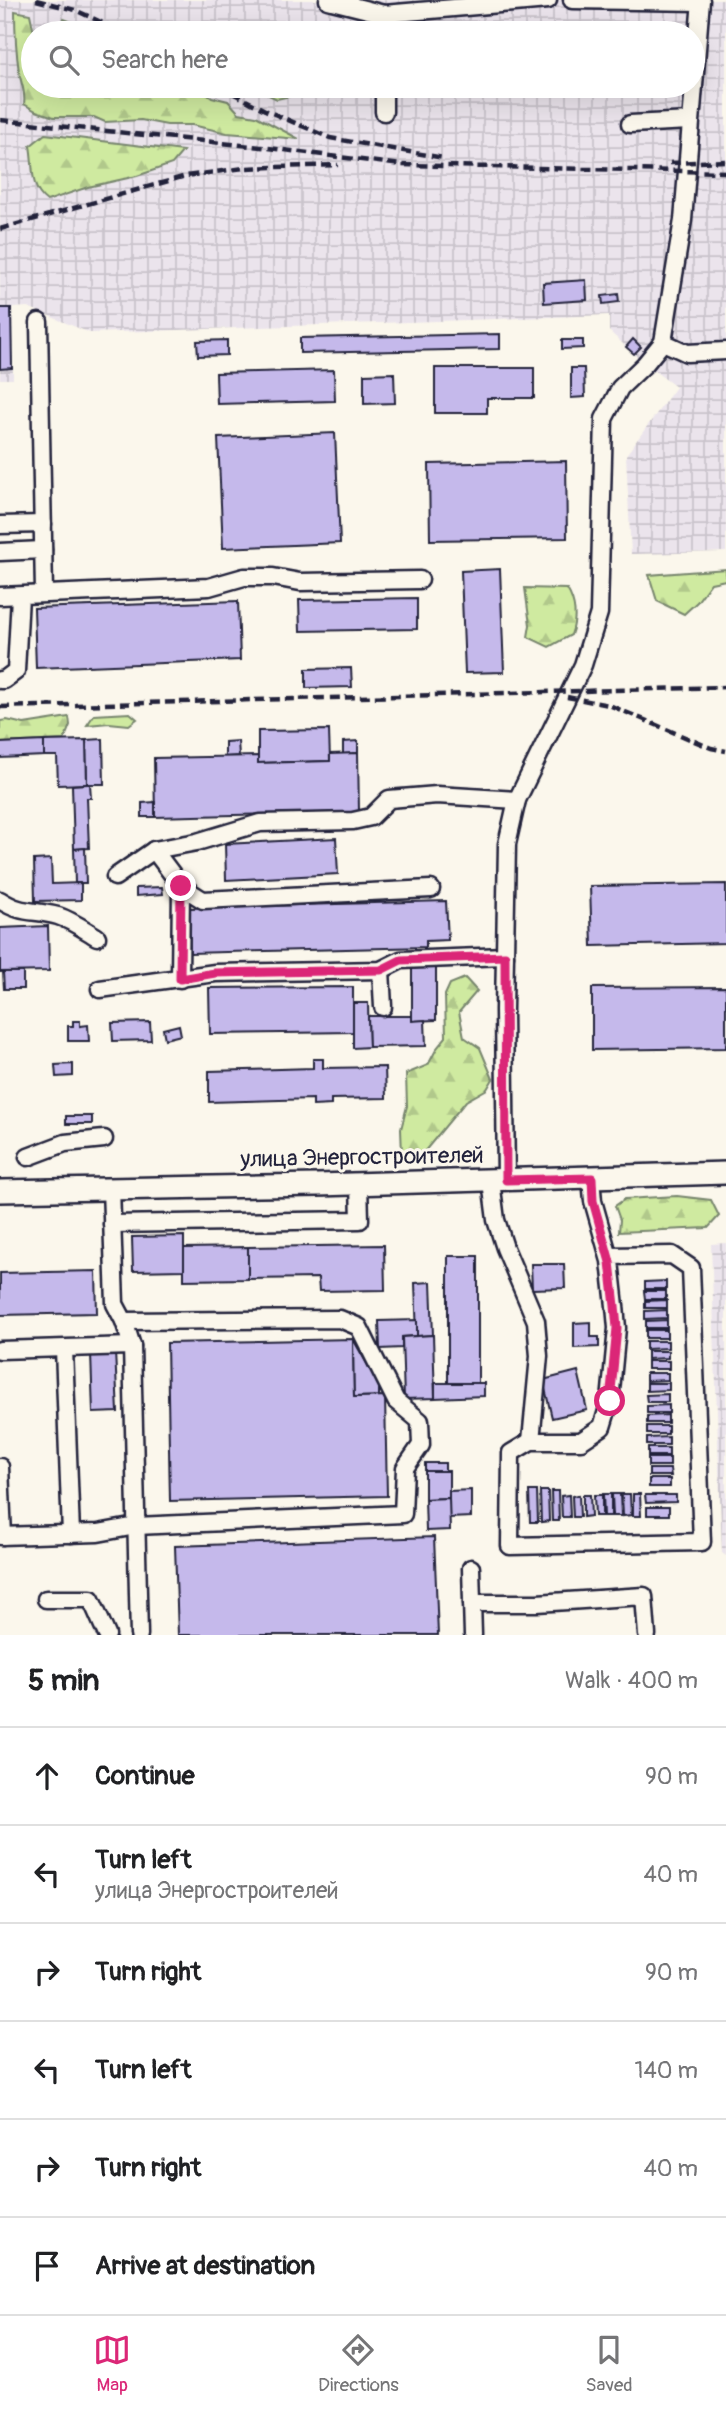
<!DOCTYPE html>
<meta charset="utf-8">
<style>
body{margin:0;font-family:Pangolin,sans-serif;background:#f6f6f6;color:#202124}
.stop{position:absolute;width:21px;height:21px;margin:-16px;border:5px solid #db2777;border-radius:50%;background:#fff}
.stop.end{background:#db2777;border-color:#fff;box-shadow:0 2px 7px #0008}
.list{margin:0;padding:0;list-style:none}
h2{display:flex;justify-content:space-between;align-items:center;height:91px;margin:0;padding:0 28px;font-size:30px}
h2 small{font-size:23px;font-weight:400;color:#757577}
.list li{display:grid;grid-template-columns:46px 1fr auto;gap:21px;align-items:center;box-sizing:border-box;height:98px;padding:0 28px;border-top:2px solid #e0e0e0}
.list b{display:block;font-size:26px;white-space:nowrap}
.list p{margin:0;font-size:23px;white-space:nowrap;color:#757577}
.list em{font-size:23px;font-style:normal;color:#757577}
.icon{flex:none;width:38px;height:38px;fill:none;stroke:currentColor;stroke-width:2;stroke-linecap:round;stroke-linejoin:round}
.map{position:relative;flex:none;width:726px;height:1635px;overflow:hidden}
.search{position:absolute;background:#fff;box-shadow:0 7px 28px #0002;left:21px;right:21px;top:21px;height:77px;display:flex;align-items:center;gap:18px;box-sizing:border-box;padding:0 24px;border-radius:38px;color:#757577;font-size:26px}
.sheet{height:679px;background:#fff}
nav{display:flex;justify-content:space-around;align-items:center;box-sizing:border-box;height:98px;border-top:2px solid #e0e0e0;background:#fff;font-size:19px;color:#757577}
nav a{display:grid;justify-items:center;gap:4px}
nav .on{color:#db2777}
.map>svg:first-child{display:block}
</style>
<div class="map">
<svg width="726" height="1635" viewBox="0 0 726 1635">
<defs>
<pattern id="industrial-grid" width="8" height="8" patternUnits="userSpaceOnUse" patternTransform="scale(1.75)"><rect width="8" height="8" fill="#ebe4ec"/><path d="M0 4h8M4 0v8" fill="none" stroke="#c9c3cb"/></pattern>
<pattern id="forest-firs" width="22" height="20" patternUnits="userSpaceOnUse" patternTransform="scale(1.75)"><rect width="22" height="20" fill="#cfeaa0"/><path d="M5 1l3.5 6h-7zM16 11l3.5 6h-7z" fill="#b1c88b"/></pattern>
</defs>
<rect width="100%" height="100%" fill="#fbf7ec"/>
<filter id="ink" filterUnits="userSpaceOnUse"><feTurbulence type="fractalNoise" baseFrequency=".0143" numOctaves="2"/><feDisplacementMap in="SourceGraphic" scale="14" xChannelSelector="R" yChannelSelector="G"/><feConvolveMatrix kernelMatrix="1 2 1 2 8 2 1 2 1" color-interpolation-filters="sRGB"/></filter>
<g filter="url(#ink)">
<g fill="url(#industrial-grid)" fill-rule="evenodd">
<path d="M0 0H726V552L631 554 626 455 676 387 645 364 609 331V315L90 333 28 307 12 308 13 379H0ZM33 33H693V86H33Z"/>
<path d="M726 1243V1556L722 1553 711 1244Z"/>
</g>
<g fill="url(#forest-firs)" stroke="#78866e" stroke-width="2">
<path d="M15 11 30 14 34 33 33 86H197L212 97 228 101 239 113 256 116 299 139 227 133 192 125H167L141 120 105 122 94 117H54L36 111 24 104C26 91 21 84 19 72 16 51 15 31 15 11Z"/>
<path d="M64 19 101 33H61L58 27Z"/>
<path d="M250 86H293L299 94 277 99Z"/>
<path d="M45 134 183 151 172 164 137 176 88 187 47 201C29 188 34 166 30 146Z"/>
<path d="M726 569V580L711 583 697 602 684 614 657 601 649 575Z"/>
<path d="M525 588 567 589C576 604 577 619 571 635L549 647 528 637 530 625Z"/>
<path d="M130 713 137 719 129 725 109 723 87 725 94 715Z"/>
<path d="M69 717 70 725 64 740 0 743V721L7 720 24 724Z"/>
<path d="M465 978 477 991 459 1012 464 1037 480 1048 493 1079 487 1089 466 1101 424 1152 402 1155 401 1129 407 1106 406 1074 428 1065 437 1048 446 1037 445 995 450 984Z"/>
<path d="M677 1196 711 1200 719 1216 708 1228 619 1232 620 1220 615 1206 625 1199Z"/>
</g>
<g fill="#c5b9eb" stroke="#22223b" stroke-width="2">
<path d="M586 280 587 300 544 303 543 283Z"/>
<path d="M618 294 619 302 603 304 602 296Z"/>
<path d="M0 308H11L12 368 0 369Z"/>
<path d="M500 334V349L300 353V338Z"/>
<path d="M633 339 641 347 634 354 626 347Z"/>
<path d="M227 340V355L198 356 197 341Z"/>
<path d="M562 340H583V348L562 349Z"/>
<path d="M435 368H534V398H487V413H435Z"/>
<path d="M571 368H584L585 397 571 398Z"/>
<path d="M334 370 335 401 217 404 216 373Z"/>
<path d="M394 373 395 403 364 404V374Z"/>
<path d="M335 433 340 543 223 548 218 438Z"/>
<path d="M566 461 567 538 430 540 429 464Z"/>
<path d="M500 569 504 672 465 673 461 571Z"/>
<path d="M417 598V629L300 631 299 600Z"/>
<path d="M238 601 240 660 36 668 34 608Z"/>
<path d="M351 668 352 687 306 688V669Z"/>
<path d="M329 730 330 761 258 763V731Z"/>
<path d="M103 739 104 784H87L86 740Z"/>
<path d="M86 740 87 784 58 785 57 756H44V741Z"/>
<path d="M44 741V756L0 758V743Z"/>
<path d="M238 741 239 756 225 757V742Z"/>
<path d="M358 741V753L343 754V742Z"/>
<path d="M358 753 359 812 155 817 154 758 258 756V763L330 761V754Z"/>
<path d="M87 784H90L91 798H87L89 848 74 849 72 785Z"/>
<path d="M155 802V817H142V803Z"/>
<path d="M336 838 338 874 226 880 225 844Z"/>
<path d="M85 848 86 883H75L74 849Z"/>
<path d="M51 859 52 884 81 883V900L35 901 34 860Z"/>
<path d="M726 884V943L592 946 590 886Z"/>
<path d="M162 887 163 894 136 896V888Z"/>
<path d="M446 901 448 940 426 941V947L190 953 189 908Z"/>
<path d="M48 926 49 971 0 972V928Z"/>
<path d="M412 967H436V1020L412 1021Z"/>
<path d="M3 972H23V989H4Z"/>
<path d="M353 987V1032L210 1034 209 988Z"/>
<path d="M726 987V1048L592 1050V988Z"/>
<path d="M353 1003H368L369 1047 353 1048Z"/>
<path d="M368 1016H412V1021L425 1020 426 1046 369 1047Z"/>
<path d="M73 1021H80V1026L88 1025 89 1041H68V1026H73Z"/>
<path d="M150 1022 151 1040 113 1041 112 1023Z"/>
<path d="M179 1025 181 1035 165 1039 163 1029Z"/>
<path d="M313 1059H323V1068L385 1067 386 1098 331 1099V1105L313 1106V1099L209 1102V1071L313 1068Z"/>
<path d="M73 1064V1076L56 1077 55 1065Z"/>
<rect x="66" y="1116" width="26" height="8"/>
<path d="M184 1236V1270L133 1271 132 1237Z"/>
<path d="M384 1245 385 1290 319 1291 318 1278 248 1279V1247Z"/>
<path d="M248 1247V1279L184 1280V1248Z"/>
<rect x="448" y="1256" width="30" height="127"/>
<path d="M531 1264H564L565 1288 532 1289Z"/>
<path d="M96 1271 97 1313 0 1315V1273Z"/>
<path d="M666 1281V1289H645V1282Z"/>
<path d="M431 1282 433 1335 417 1336 415 1283Z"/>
<path d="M644 1291H666V1299H645Z"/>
<path d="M667 1300V1308H645V1301Z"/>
<path d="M667 1310V1318L645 1319V1311Z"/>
<path d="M417 1320V1336L402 1337V1348L380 1349 379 1321Z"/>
<path d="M667 1320V1328H646V1321Z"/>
<path d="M591 1322V1337H599V1347L574 1348V1323Z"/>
<rect x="646" y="1330" width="21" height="8"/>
<path d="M433 1335 435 1398 404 1399 402 1337Z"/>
<path d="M353 1339 354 1397 385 1396 387 1496 170 1501 167 1343Z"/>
<path d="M353 1339 379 1385V1396L354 1397Z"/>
<path d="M646 1341H668V1348L646 1349Z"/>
<path d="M647 1351H668V1358L647 1359Z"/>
<path d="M115 1352 118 1412 93 1413 91 1353Z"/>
<rect x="647" y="1361" width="22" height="8"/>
<path d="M578 1371 587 1410 552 1418 543 1380Z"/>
<path d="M646 1373H668V1380L646 1381Z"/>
<path d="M435 1383H484V1396L435 1398Z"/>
<path d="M647 1383H669V1390L647 1391Z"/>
<path d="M668 1394V1402H647L646 1395Z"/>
<path d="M669 1405V1413H647V1406Z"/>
<path d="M668 1415V1423H647V1416Z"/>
<rect x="647" y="1426" width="21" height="8"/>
<path d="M669 1437V1445H647V1438Z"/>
<rect x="648" y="1448" width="21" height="8"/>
<rect x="648" y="1458" width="22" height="8"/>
<rect x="425" y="1463" width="20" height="8"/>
<path d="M649 1469H670L671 1476H649Z"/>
<path d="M425 1471H449V1498L425 1499Z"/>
<rect x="649" y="1479" width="21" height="8"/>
<path d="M471 1490V1517L449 1518V1491Z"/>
<path d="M529 1491H537L538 1522H530Z"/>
<path d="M540 1491H548L549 1521 541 1522Z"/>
<path d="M551 1491H558L559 1521H552Z"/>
<path d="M603 1494H611V1516H604Z"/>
<path d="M612 1494H620L621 1516H613Z"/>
<path d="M622 1494H630L631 1515 623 1516Z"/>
<path d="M633 1494H640L641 1516H633Z"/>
<path d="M569 1495 570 1517H562L561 1496Z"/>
<path d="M579 1495 580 1517H573L572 1496Z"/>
<path d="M583 1495H590L591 1516 583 1517Z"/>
<path d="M594 1495H602V1516H595Z"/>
<path d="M645 1495H676V1502L646 1503Z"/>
<path d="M449 1498 450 1530 426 1531 425 1499Z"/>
<rect x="647" y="1507" width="22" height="8"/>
<path d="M434 1537 438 1635H178L175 1546Z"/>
</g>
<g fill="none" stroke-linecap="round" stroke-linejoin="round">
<defs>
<g id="minor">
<path d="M328 0 384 14 548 0"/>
<path d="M572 0 700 2"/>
<path d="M384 33V14"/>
<path d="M384 112V86"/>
<path d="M630 124 690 121"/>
<path d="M39 322 44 593"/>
<path d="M663 342 687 353 726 351"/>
<path d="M0 525 43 524"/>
<path d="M0 552 43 550"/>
<path d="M0 596 209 587 244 577H273L300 582 420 580"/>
<path d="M0 680H4L16 671 20 596"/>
<path d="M154 850 181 886 203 900 431 889"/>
<path d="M115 877 154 850 197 842 260 823 353 821 371 817 389 799 437 795 517 800"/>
<path d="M0 900C23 915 33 909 58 916 71 920 85 930 97 937"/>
<path d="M381 970 383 1007"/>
<path d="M180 979 181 886"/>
<path d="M100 989 215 973 381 970 401 960 505 956"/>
<path d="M28 1157 65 1143 104 1139"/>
<path d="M591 1178 593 1201 610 1261 615 1306 617 1328 610 1401 602 1427 581 1441H531L511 1453 510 1546 702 1542 691 1268 672 1255 609 1256"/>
<path d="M506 1180 504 1010 507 844 517 800 583 665 599 613 604 419 620 388 645 364 663 342 683 220 701 0"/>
<path d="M491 1181 496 1220 505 1248 536 1321 539 1356 531 1441"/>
<path d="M111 1188 115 1304 124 1321 132 1346 139 1635"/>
<path d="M112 1224 360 1220 359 1184"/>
<path d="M64 1349 71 1534"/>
<path d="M0 1350 132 1346"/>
<path d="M0 1467 3 1536"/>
<path d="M0 1536 98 1533 136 1526 403 1514 405 1468 421 1445 420 1421 396 1401 359 1327 340 1319 124 1321"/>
<path d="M471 1568 473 1635"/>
<path d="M46 1599H91L107 1635"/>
<path d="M472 1603H537L644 1596 647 1635"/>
</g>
<path id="major" d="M0 1191 318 1185 726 1173"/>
</defs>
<use href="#minor" stroke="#22223b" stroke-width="21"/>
<use href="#major" stroke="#22223b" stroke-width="26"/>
<use href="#minor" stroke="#fbf7ec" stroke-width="16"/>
<use href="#major" stroke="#fbf7ec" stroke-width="21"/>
<g stroke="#22223b" stroke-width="4.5" stroke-dasharray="10 5" stroke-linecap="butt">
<path d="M36 0 75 10 125 33"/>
<path d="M219 86 265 110 330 138 444 158"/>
<path d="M0 120 261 147 401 165 726 172"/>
<path d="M670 163 726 161"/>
<path d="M0 229 186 176 244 168 338 165"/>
<path d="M567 697 609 705 711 748 726 751"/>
<path d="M0 707 726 687"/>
</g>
</g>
</g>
<g fill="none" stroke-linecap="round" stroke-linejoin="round" filter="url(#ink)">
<path stroke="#db2777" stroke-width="9" d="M181 886 180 979 215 973 381 970 401 960 505 956 506 1180 592 1178 593 1201 610 1262 615 1306 617 1328 610 1401"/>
</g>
<g text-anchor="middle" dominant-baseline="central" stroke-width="6" stroke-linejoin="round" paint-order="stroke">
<g font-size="23" fill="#22223b" stroke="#fbf7ec">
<text transform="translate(362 1157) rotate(-1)">улица Энергостроителей</text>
</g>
</g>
</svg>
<div class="stop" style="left:610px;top:1401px"></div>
<div class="stop end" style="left:181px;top:886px"></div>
<div class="search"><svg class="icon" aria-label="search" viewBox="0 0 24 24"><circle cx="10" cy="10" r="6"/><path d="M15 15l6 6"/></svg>Search here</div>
</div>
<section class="sheet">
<h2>5 min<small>Walk · 400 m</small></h2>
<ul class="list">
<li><svg class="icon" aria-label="ahead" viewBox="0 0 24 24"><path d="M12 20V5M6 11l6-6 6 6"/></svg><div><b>Continue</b></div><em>90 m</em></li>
<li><svg class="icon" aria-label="left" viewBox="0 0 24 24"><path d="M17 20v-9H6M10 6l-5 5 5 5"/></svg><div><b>Turn left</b><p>улица Энергостроителей</p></div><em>40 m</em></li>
<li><svg class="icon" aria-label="right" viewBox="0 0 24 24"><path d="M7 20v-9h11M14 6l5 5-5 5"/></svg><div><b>Turn right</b></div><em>90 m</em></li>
<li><svg class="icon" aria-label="left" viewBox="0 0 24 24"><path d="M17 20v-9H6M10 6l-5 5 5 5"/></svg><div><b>Turn left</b></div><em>140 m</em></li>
<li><svg class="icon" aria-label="right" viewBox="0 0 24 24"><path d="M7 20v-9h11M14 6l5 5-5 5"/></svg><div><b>Turn right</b></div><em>40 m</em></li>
<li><svg class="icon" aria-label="arrive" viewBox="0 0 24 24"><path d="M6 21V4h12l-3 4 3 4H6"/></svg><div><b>Arrive at destination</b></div></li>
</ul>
</section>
<nav>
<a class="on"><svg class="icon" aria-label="map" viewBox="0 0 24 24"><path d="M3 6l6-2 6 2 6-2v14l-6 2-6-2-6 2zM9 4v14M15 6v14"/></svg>Map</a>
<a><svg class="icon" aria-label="directions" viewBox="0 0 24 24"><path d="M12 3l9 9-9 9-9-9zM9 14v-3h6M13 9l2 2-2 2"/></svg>Directions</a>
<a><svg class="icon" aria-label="saved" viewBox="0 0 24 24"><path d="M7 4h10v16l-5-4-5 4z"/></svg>Saved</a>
</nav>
